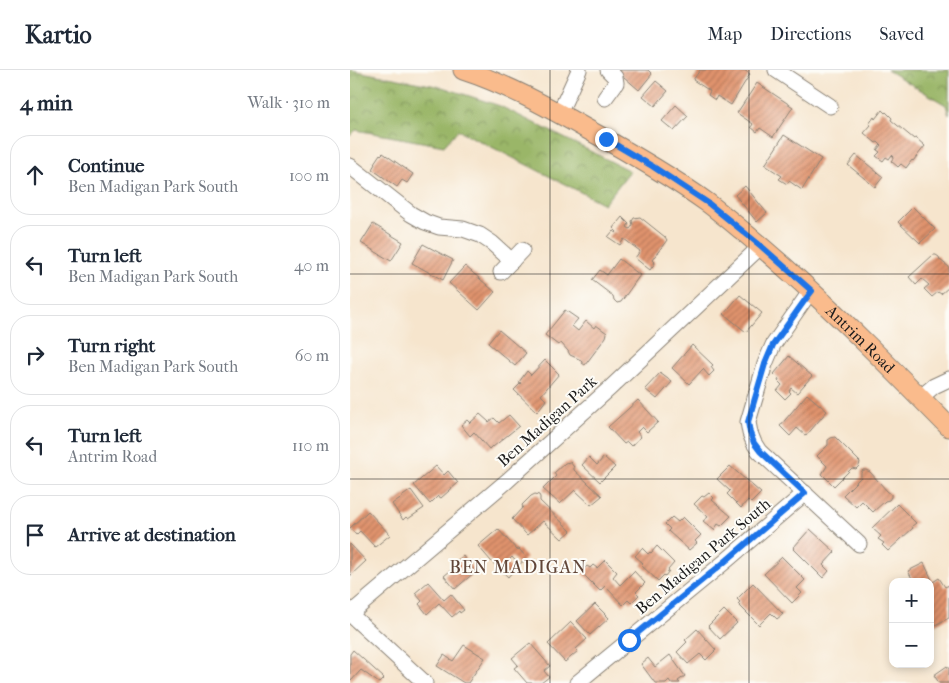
<!DOCTYPE html>
<meta charset="utf-8">
<style>
body{margin:0;font-family:"IM FELL French Canon",serif;background:#f2f2f3;color:#1f2937}
.controls{position:absolute;right:15px;bottom:15px;display:grid;overflow:hidden;border-radius:10px;box-shadow:0 2px 8px #0003}
.controls button{width:45px;height:45px;display:grid;place-items:center;padding:0;border:0;border-bottom:1px solid #e0e1e3;background:#fff;color:#1f2937;font:25px sans-serif}
.stop{position:absolute;width:15px;height:15px;margin:-11px;border:4px solid #1a73e8;border-radius:50%;background:#fff}
.stop.end{background:#1a73e8;border-color:#fff;box-shadow:0 1px 5px #0008}
.list{margin:0;padding:0;list-style:none}
h2{display:flex;justify-content:space-between;align-items:center;height:65px;margin:0;padding:0 20px;font-size:21px}
h2 small{font-size:16px;font-weight:400;color:#747a83}
.list li{display:grid;grid-template-columns:32px 1fr auto;gap:15px;align-items:center;box-sizing:border-box;height:80px;margin:0 10px 10px;padding:0 10px;border:1px solid #e0e1e3;border-radius:20px}
.list b{display:block;font-size:19px;white-space:nowrap}
.list p{margin:0;font-size:16px;white-space:nowrap;color:#747a83}
.list em{font-size:16px;font-style:normal;color:#747a83}
.icon{flex:none;width:28px;height:28px;fill:none;stroke:currentColor;stroke-width:2;stroke-linecap:round;stroke-linejoin:round}
.map{position:relative;flex:none;width:599px;height:613px;overflow:hidden}
header{display:flex;align-items:center;gap:30px;box-sizing:border-box;height:70px;padding:0 25px;background:#fff;border-bottom:1px solid #e0e1e3}
header strong{font-size:24px}
nav{display:flex;gap:28px;margin-inline-start:auto;font-size:18px}
main{display:flex}
aside{flex:1;background:#fff}
.map>svg:first-child{display:block}
</style>
<header>
<strong>Kartio</strong>
<nav><a>Map</a><a>Directions</a><a>Saved</a></nav>
</header>
<main>
<aside>
<h2>4 min<small>Walk · 310 m</small></h2>
<ul class="list">
<li><svg class="icon" aria-label="ahead" viewBox="0 0 24 24"><path d="M12 20V5M6 11l6-6 6 6"/></svg><div><b>Continue</b><p>Ben Madigan Park South</p></div><em>100 m</em></li>
<li><svg class="icon" aria-label="left" viewBox="0 0 24 24"><path d="M17 20v-9H6M10 6l-5 5 5 5"/></svg><div><b>Turn left</b><p>Ben Madigan Park South</p></div><em>40 m</em></li>
<li><svg class="icon" aria-label="right" viewBox="0 0 24 24"><path d="M7 20v-9h11M14 6l5 5-5 5"/></svg><div><b>Turn right</b><p>Ben Madigan Park South</p></div><em>60 m</em></li>
<li><svg class="icon" aria-label="left" viewBox="0 0 24 24"><path d="M17 20v-9H6M10 6l-5 5 5 5"/></svg><div><b>Turn left</b><p>Antrim Road</p></div><em>110 m</em></li>
<li><svg class="icon" aria-label="arrive" viewBox="0 0 24 24"><path d="M6 21V4h12l-3 4 3 4H6"/></svg><div><b>Arrive at destination</b></div></li>
</ul>
</aside>
<div class="map">
<svg width="599" height="613" viewBox="0 0 599 613">
<defs>
<pattern id="forest-crowns" width="20" height="18" patternUnits="userSpaceOnUse" patternTransform="scale(1.25)"><rect width="20" height="18" fill="#9ab668"/><path d="M2 6a3 3 0 1 1 6 0M12 15a3 3 0 1 1 6 0" fill="none" stroke="#7d9355"/></pattern>
<pattern id="building-hatch" width="6" height="6" patternUnits="userSpaceOnUse" patternTransform="scale(1.25)"><rect width="6" height="6" fill="#e0936d"/><path d="M-1 1l2-2M0 6l6-6M5 7l2-2" fill="none" stroke="#b57759"/></pattern>
</defs>
<rect width="100%" height="100%" fill="#fdfcf7"/>
<filter id="ink" filterUnits="userSpaceOnUse"><feTurbulence type="fractalNoise" baseFrequency=".02" numOctaves="2"/><feDisplacementMap in="SourceGraphic" scale="10" xChannelSelector="R" yChannelSelector="G"/><feConvolveMatrix kernelMatrix="1 2 1 2 8 2 1 2 1" color-interpolation-filters="sRGB"/></filter>
<filter id="wash" filterUnits="userSpaceOnUse"><feTurbulence type="fractalNoise" baseFrequency=".0096" numOctaves="4" result="noise"/><feDisplacementMap in="SourceGraphic" scale="20" xChannelSelector="R" yChannelSelector="G"/><feGaussianBlur stdDeviation="1.12" result="paint"/><feColorMatrix in="noise" values="0 0 0 0 0 0 0 0 0 0 0 0 0 0 0 0 0 1.4 0 .05"/><feComposite in="paint" operator="in"/></filter>
<g filter="url(#wash)">
<rect width="100%" height="100%" fill="#f6e5cd"/>
<g fill="url(#forest-crowns)" stroke="#5b6942">
<path d="M0 0 92 17 150 36 280 101 254 134 108 60 94 76 6 60 0 66Z"/>
<path d="M537 0H599V45L596 35Z"/>
</g>
<g id="blocks">
<g fill="url(#building-hatch)">
<path d="M266 0H298L302 4 289 20Z"/>
<path d="M350 0H394L400 4 381 35 367 26 365 30 358 25 360 21 343 10Z"/>
<path d="M306 11 318 21 305 36 293 26Z"/>
<path d="M407 13 443 37 423 67 410 58 407 62 401 57 403 54 387 43Z"/>
<path d="M326 35 338 46 324 61 312 51Z"/>
<path d="M532 40 535 43 536 42 542 48 541 50 564 69 566 68 575 76 563 91 562 90 556 98 551 94 548 97 541 91 544 87 542 85 539 89 536 87 533 91 526 86 530 82 527 80 531 75 528 72 526 73 514 63 521 55 519 54 524 47 525 49Z"/>
<path d="M434 65 471 89 452 120 439 111 437 114 429 109 432 106 415 95Z"/>
<path d="M33 83 63 104 57 113 52 110 47 117 22 99 25 94 24 93 30 84 31 85Z"/>
<path d="M506 85 533 107 525 117 498 95Z"/>
<path d="M395 116 417 143 407 152 385 125Z"/>
<path d="M563 137 585 159 570 173 548 152Z"/>
<path d="M272 147 279 154 277 157 280 159 283 155 282 151 284 148 290 147 315 167 317 170 302 190 305 193 300 200 285 188 290 181 274 169 270 175 258 167 263 161 266 163 267 162 263 158Z"/>
<path d="M23 154 53 172 41 191 11 173Z"/>
<path d="M73 174 103 190 93 210 62 193Z"/>
<path d="M583 185H586L589 187 590 190 599 197V217L591 224 588 222 582 227 574 219 579 215 572 209 566 215 559 207Z"/>
<path d="M269 189 290 205 271 232 267 233 264 230 263 226 242 210 250 200 257 205Z"/>
<path d="M115 196 145 222 129 240 99 213Z"/>
<path d="M390 225 412 243 396 262 374 244Z"/>
<path d="M215 240 228 249 222 256 228 261 236 251 244 258 246 255 257 263 256 267 235 295 232 293 231 290 220 285 218 281 211 273 208 275 195 265Z"/>
<path d="M149 260 176 283 165 296 138 273Z"/>
<path d="M342 275 363 295 361 297 364 301 359 306 353 299 339 314 322 298Z"/>
<path d="M439 286 462 306 447 323 441 318 439 321 441 323 435 329 427 321 432 315 428 311 429 309 424 304Z"/>
<path d="M195 290 209 304 191 325 196 330 187 342 164 320 171 313 169 312 177 301 181 305Z"/>
<path d="M310 303 322 312 307 329 295 319Z"/>
<path d="M457 324 477 341 456 366 447 358 440 366 430 356Z"/>
<path d="M288 330 308 352 297 362 292 357 287 362 291 367 281 376 277 372 274 374 258 357Z"/>
<path d="M130 344 139 352 144 348 149 353 159 345 169 356 143 377 142 376 139 379 124 362 120 366 111 355 117 350 120 353Z"/>
<path d="M485 367 510 392 509 396 506 399 502 398 484 416 472 404 477 396 467 386 478 375V370L481 368Z"/>
<path d="M239 387 247 395 254 387 265 397 250 412 232 395Z"/>
<path d="M220 392 224 397V400L252 426 241 435 225 420 210 434 193 419 206 406 204 403 215 393Z"/>
<path d="M86 396 94 405 98 401 108 413 91 428 88 426 80 434 64 415Z"/>
<path d="M380 396 411 423 401 433 398 430 391 438 377 424 380 421 367 409Z"/>
<path d="M513 400H516L520 402 537 421 541 424V427L539 430 535 431 523 442 512 431 506 437 493 425 511 407V403Z"/>
<path d="M61 420 74 438 58 449 56 447 53 450 42 434Z"/>
<path d="M359 423 364 428 362 430 381 446 371 456 368 454 364 460 353 451 358 447 344 434 352 426 354 427Z"/>
<path d="M185 424 189 425 190 427V431L221 461 212 469 193 451 177 465 162 449 173 437 172 435 181 426Z"/>
<path d="M547 434 566 453 562 456 563 458 538 481 532 475 534 473 528 469 531 466 522 458Z"/>
<path d="M18 441 40 465 25 477 10 461 6 465 0 458Z"/>
<path d="M322 447 328 452 333 447 351 465 345 471 347 473 339 480 318 461 320 459 315 454Z"/>
<path d="M148 459 167 480 169 479 177 488 169 495 162 487 156 493 163 501 158 507 141 491 128 476Z"/>
<path d="M460 459 485 482 473 495 479 501 473 508 443 478Z"/>
<path d="M0 474 16 491 0 506Z"/>
<path d="M307 476 324 493 318 500 319 501 315 506 314 505 308 511 291 495 293 493 285 486 292 478 298 484 300 482 301 483Z"/>
<path d="M113 486 125 502 105 519 94 506 106 496 104 493Z"/>
<path d="M432 487 455 510 447 518 452 523 442 533 414 504Z"/>
<path d="M255 490 267 502 263 507 270 515 284 501 295 513 286 522 289 525 281 533 278 530 273 535 255 516 250 521 231 502 237 496 240 498 243 495 247 498Z"/>
<path d="M574 493 583 512 589 508 595 517 599 515V548L585 555 580 545V512H564L558 501Z"/>
<path d="M78 512 94 530 101 524 114 540 110 543 109 541 102 547 89 533 77 544 69 534 72 531 65 523Z"/>
<path d="M403 513 433 544 427 549 421 543 409 555 388 534 390 532 387 529Z"/>
<path d="M245 534 259 548 240 565 227 551Z"/>
<path d="M374 540 387 553 370 569 358 556Z"/>
<path d="M221 552 237 569 226 579 228 581 215 592 198 574Z"/>
<path d="M347 559 366 580 356 590 350 584 338 594 327 582 337 572 335 570Z"/>
<path d="M180 573 200 596 194 601 199 607 191 613H177L164 598 168 595 162 588Z"/>
<path d="M114 575 135 588 118 613H114L87 596 94 585 103 591Z"/>
<path d="M3 580 34 608 29 613 11 600 1 611 0 610V584Z"/>
<path d="M320 585 335 606 328 611 330 613H321L319 610 316 613H305L291 594 298 588 305 597Z"/>
<path d="M597 596 599 599V613H589L584 605Z"/>
</g>
</g>
</g>
<g filter="url(#ink)">
<use href="#blocks" fill-opacity="0" stroke="#898074" stroke-width="1"/>
<g fill="none" stroke-linecap="round" stroke-linejoin="round">
<defs>
<g id="minor">
<path d="M426 0 480 36"/>
<path d="M255 28 266 13 265 7 258 0"/>
<path d="M209 44 229 0"/>
<path d="M0 96 61 144 75 152 89 157 113 159 130 165 142 173 162 191"/>
<path d="M151 202 172 180"/>
<path d="M462 221 455 229 423 275 415 294 398 352 400 363 404 373 409 381 509 474"/>
<path d="M570 328 584 316 599 309"/>
<path d="M0 544 157 411 259 319 411 176"/>
<path d="M0 544 75 613"/>
<path d="M227 613 377 490 455 423"/>
</g>
<g id="major">
<path id="s1" d="M113 0C156 14 196 36 235 58 277 81 319 105 358 133 383 152 407 173 431 194 489 245 544 301 599 357"/>
</g>
</defs>
<use href="#minor" stroke="#898074" stroke-width="17"/>
<use href="#major" stroke="#898074" stroke-width="21"/>
<use href="#minor" stroke="#fff" stroke-width="15"/>
<use href="#major" stroke="#fabb8c" stroke-width="19"/>
</g>
</g>
<g fill="none" stroke-linecap="round" stroke-linejoin="round" filter="url(#ink)">
<path stroke="#1a73e8" stroke-width="6" d="M256 69 302 96 358 133 411 176 462 221 455 230 423 275 415 294 398 352 400 363 404 373 410 381 455 423 377 490 279 570"/>
</g>
<path fill="none" stroke="#1c1c1c" stroke-width="1" stroke-opacity="0.55" d="M200 0V613M399 0V613M0 204H599M0 409H599"/>
<g text-anchor="middle" dominant-baseline="central" stroke-width="4" stroke-linejoin="round" paint-order="stroke">
<g font-size="16" fill="#1c1c1c" stroke="#fdfcf7">
<text stroke="none"><textPath href="#s1" startOffset="484">Antrim Road</textPath></text>
<text transform="translate(197 351) rotate(-42)">Ben Madigan Park</text>
<text transform="translate(353 486) rotate(-40)">Ben Madigan Park South</text>
</g>
<g font-size="18" letter-spacing="1" fill="#614638" stroke="#fdfcf7">
<text x="168" y="497">BEN MADIGAN</text>
</g>
</g>
</svg>
<div class="controls">
<button>+</button>
<button>−</button>
</div>
<div class="stop" style="left:279px;top:570px"></div>
<div class="stop end" style="left:256px;top:69px"></div>
</div>
</main>
